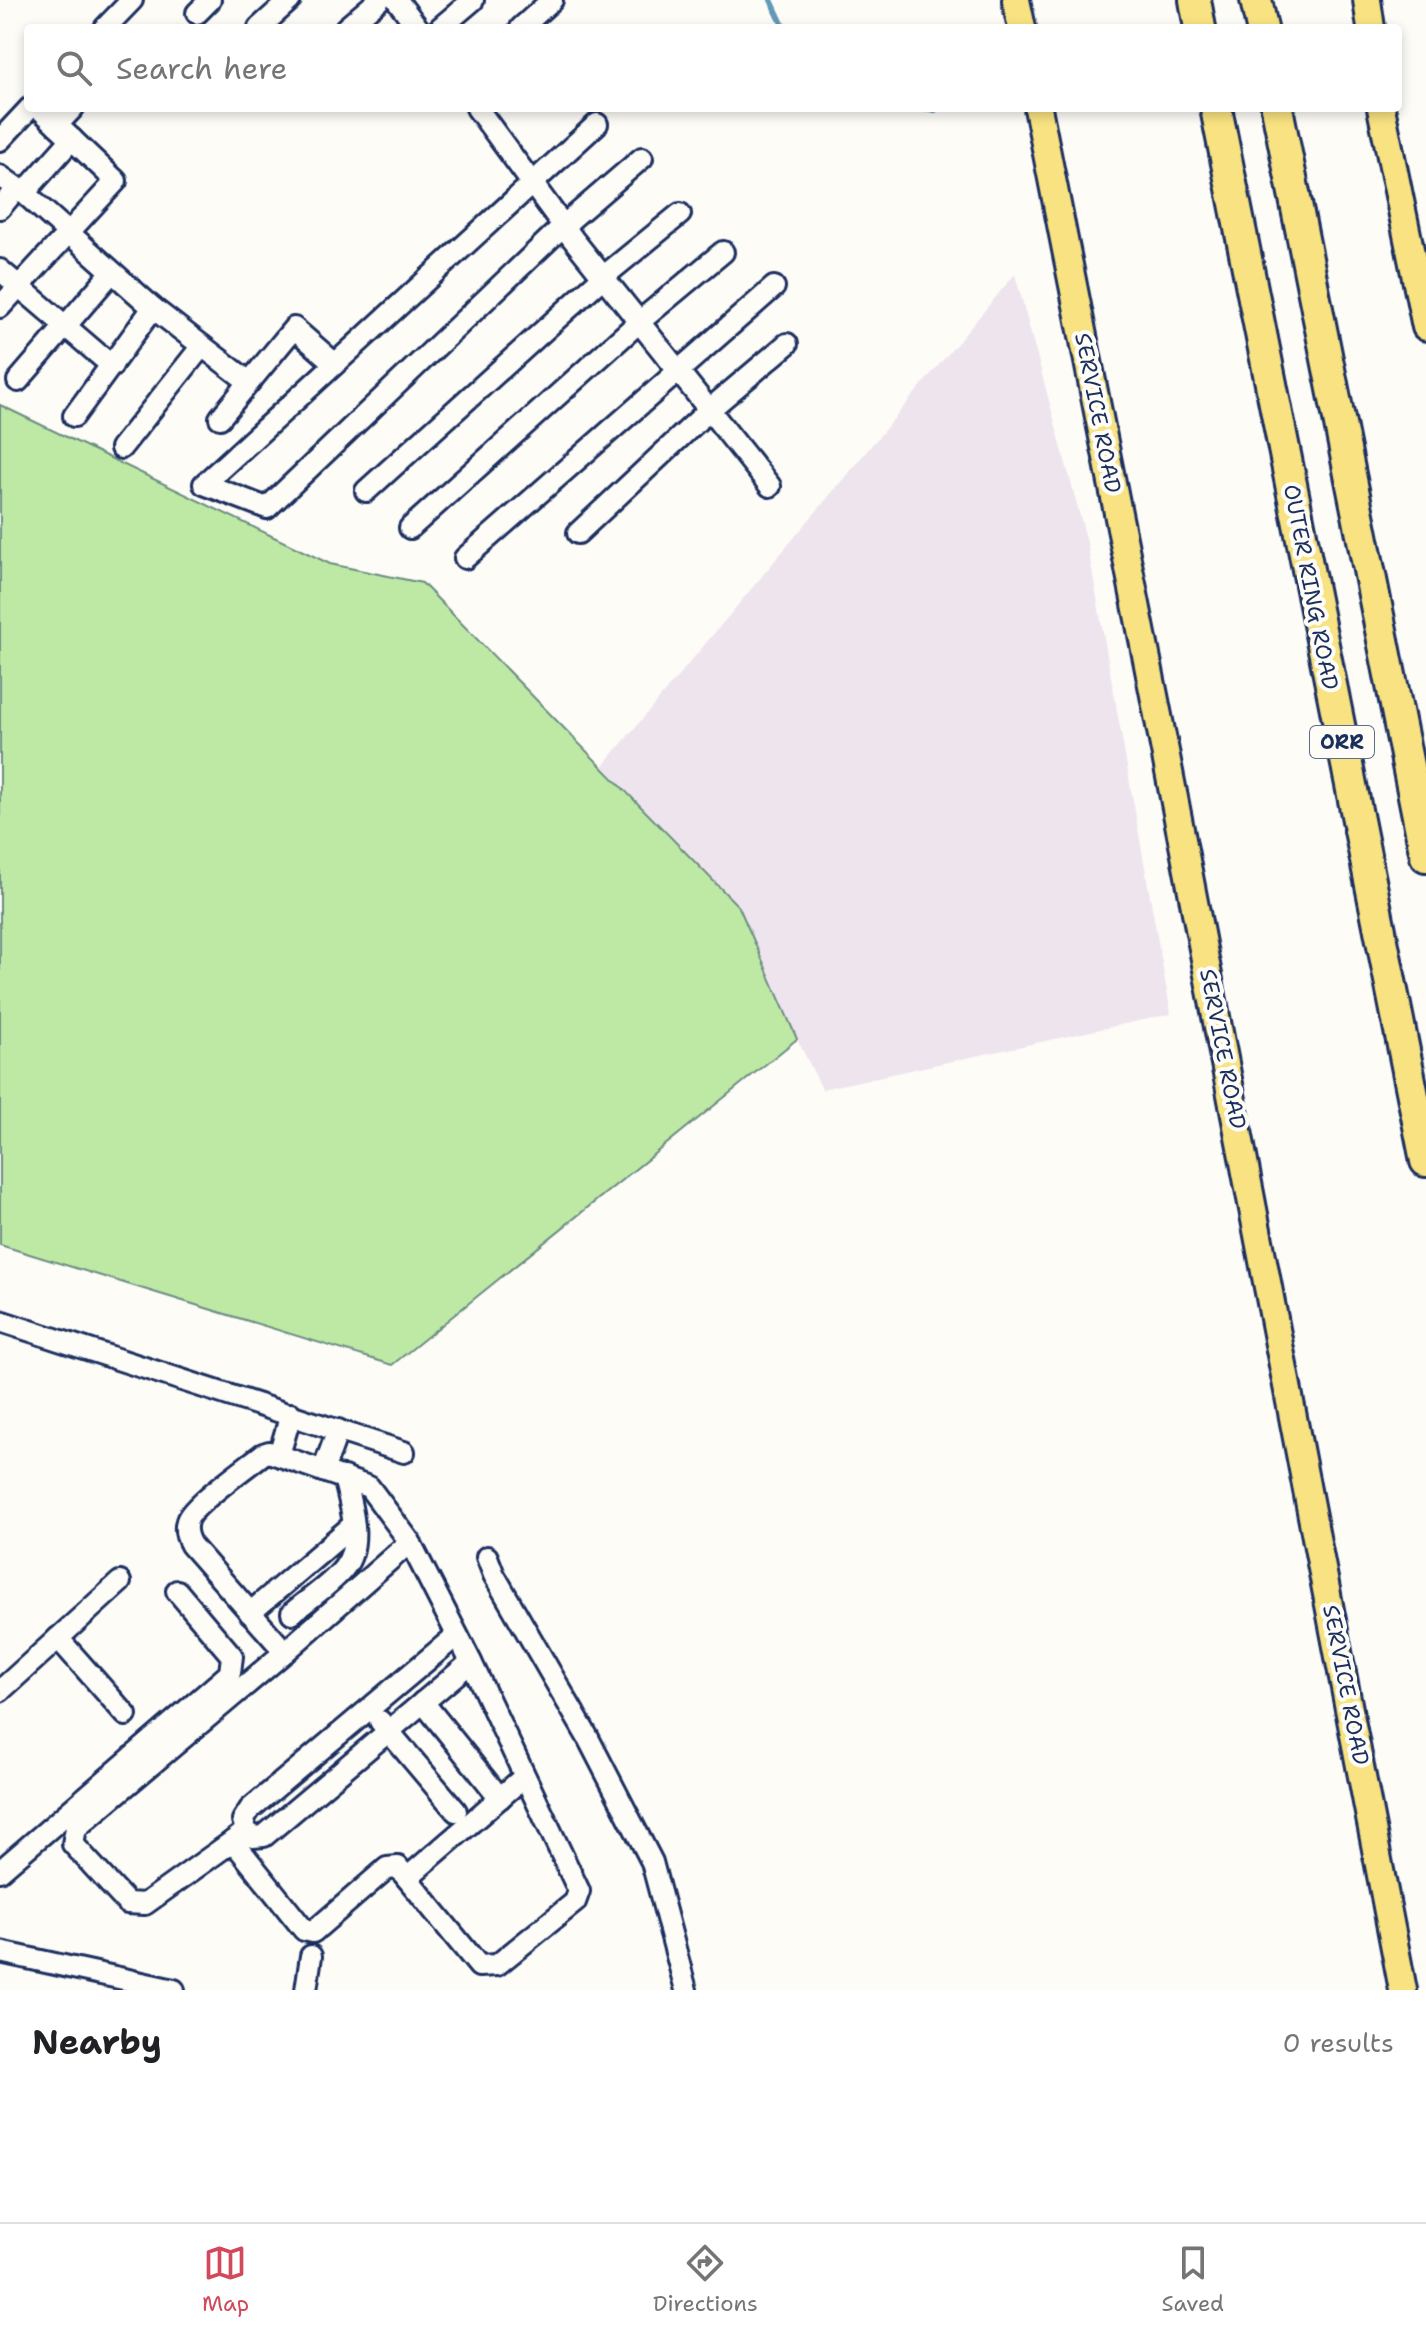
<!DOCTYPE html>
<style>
body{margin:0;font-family:"Shantell Sans",sans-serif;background:#f6f6f6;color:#202124}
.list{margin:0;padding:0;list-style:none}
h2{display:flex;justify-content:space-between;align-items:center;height:104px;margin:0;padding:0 32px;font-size:34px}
h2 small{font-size:26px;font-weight:400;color:#757577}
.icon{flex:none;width:44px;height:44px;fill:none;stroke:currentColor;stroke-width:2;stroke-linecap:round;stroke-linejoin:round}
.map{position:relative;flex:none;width:1426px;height:1990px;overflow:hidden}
.search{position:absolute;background:#fff;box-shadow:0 4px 12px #0003;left:24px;right:24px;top:24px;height:88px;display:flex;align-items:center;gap:20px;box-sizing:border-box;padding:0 28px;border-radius:8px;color:#757577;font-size:30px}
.sheet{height:232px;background:#fff}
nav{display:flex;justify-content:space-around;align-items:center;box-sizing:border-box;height:112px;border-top:2px solid #e0e0e0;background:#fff;font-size:22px;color:#757577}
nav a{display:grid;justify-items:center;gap:4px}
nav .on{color:#d1495b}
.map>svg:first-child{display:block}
</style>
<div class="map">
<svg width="1426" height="1990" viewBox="0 0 1426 1990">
<rect width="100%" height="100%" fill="#fdfcf7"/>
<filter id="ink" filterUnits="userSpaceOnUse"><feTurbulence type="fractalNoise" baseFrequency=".0125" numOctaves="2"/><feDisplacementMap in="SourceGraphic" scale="16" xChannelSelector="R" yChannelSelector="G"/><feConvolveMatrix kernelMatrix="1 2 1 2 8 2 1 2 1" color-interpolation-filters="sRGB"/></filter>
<g filter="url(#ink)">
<path fill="#eee4ed" d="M1015 274 1087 542 1171 1014 822 1089 797 1039 739 907 603 766Z"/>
<path fill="#bee9a5" stroke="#6c8c82" stroke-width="2" d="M0 405 330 564 422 583 739 907 797 1039 392 1365 0 1245Z"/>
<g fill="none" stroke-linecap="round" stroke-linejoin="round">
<g stroke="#6398b7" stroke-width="6">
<path d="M771 0 784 28"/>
<path d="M925 108 935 110"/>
</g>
<defs>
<g id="minor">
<path d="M397 0 418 28"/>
<path d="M197 13 210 0"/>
<path d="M105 28 132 0"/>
<path d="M259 28 290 0"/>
<path d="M346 28 379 0"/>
<path d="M440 28 473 0"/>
<path d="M521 28 552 0"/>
<path d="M477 108 573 239 770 486"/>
<path d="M597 124 204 484 267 508 563 226 642 158"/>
<path d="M57 125 73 108"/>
<path d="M0 140 30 108"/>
<path d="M0 176 24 193 153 308 249 382"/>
<path d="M24 193 72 139"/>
<path d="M0 208 16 189"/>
<path d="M0 270 112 366"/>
<path d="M0 307 116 181 39 108"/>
<path d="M18 381 112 272"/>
<path d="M74 416 153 308"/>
<path d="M220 418 294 328 334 363"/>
<path d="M121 448 202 346"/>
<path d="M366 491 603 277 680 214"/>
<path d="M410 528 639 322 723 252"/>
<path d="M578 533 709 410 787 344"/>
<path d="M465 558 774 287"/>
<path d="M0 1321 404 1452"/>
<path d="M279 1455 291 1414"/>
<path d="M323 1471 338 1430"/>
<path d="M487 1557 494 1575 587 1736 652 1862 686 1990"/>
<path d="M250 1613 353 1525"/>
<path d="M292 1613C308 1599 331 1585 344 1568 364 1543 350 1504 344 1477"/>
<path d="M457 1635 250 1809 243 1820 246 1830 253 1837 264 1836 471 1662"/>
<path d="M58 1638 126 1715"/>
<path d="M285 1652 191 1545C187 1538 184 1530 187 1521 191 1506 248 1466 263 1454L269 1452 369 1487 410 1542 471 1662 579 1891 575 1902 497 1965 479 1966 407 1878"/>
<path d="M0 1691 120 1582"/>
<path d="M423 1702 500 1798"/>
<path d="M380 1721 456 1811"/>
<path d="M242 1834 233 1841 304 1930 313 1932 387 1868 398 1867 407 1878 524 1777"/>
<path d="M233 1841 145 1904 127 1903 73 1844 76 1828 285 1652 410 1542"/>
<path d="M0 1871 230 1673 232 1656 177 1591"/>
<path d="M0 1952 174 1990"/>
<path d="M306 1990 311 1956"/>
</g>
<g id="major">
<path d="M1016 0 1022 28"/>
<path d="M1367 0 1371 28"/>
<path d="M1038 108 1165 751 1403 1990"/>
<path d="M1381 108 1426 327"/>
</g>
<g id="highway">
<path d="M1195 0 1200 28"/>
<path d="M1256 0 1262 28"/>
<path d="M1216 108 1426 1161"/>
<path d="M1277 108 1426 856"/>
</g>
</defs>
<use href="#minor" stroke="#1b2f5e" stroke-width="26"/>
<use href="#major" stroke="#1b2f5e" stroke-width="32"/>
<use href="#highway" stroke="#1b2f5e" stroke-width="36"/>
<use href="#minor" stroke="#fdfcf7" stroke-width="20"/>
<use href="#major" stroke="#f8e281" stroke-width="26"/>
<use href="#highway" stroke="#f8e281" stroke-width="30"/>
</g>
</g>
<g text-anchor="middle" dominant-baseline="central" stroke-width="8" stroke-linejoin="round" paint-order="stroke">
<rect fill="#fdfcf7" stroke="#5f6c8c" stroke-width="2" x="1310" y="726" width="64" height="32" rx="6"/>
<g font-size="20" font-weight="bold" fill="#1b2f5e">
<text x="1342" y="742">ORR</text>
</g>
<g font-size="22" fill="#1b2f5e" stroke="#fdfcf7">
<text transform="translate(1098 413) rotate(79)">SERVICE ROAD</text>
<text transform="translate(1311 587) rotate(79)">OUTER RING ROAD</text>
<text transform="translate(1223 1049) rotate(79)">SERVICE ROAD</text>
<text transform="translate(1346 1685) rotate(79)">SERVICE ROAD</text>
</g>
</g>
</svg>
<div class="search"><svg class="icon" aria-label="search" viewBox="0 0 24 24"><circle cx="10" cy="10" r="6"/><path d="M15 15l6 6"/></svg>Search here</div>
</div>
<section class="sheet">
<h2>Nearby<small>0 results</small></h2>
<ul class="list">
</ul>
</section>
<nav>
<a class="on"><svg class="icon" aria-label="map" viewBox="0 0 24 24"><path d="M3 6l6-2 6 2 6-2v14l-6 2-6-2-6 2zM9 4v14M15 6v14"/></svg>Map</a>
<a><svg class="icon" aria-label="directions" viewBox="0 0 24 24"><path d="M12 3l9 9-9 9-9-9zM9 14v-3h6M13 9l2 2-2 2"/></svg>Directions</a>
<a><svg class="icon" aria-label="saved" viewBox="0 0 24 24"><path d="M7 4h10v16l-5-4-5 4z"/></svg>Saved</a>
</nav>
